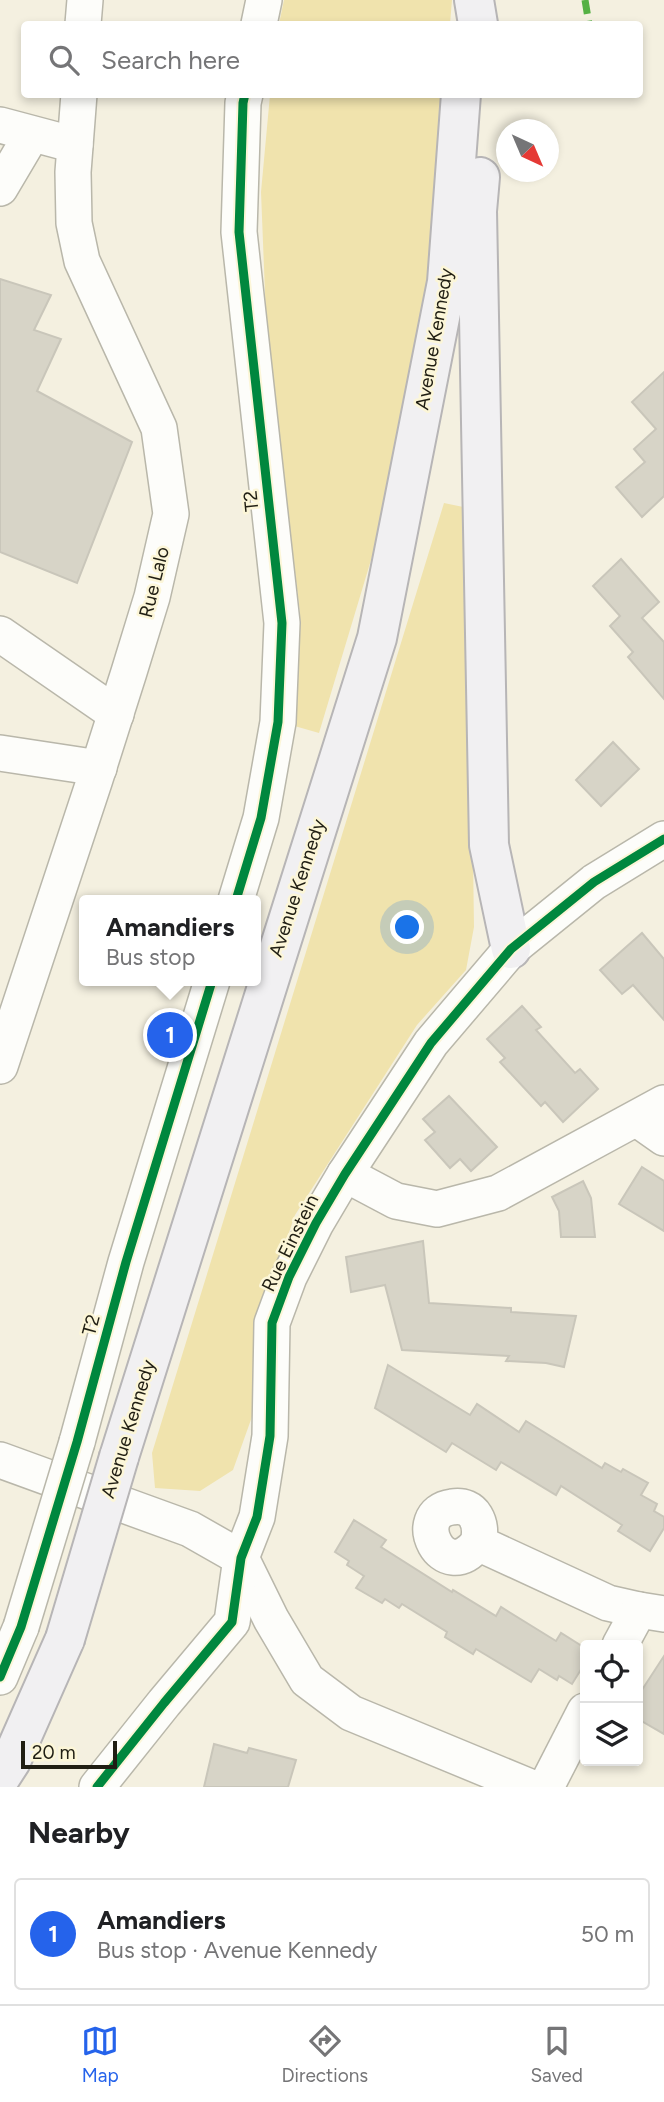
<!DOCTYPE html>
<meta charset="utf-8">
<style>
body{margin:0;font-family:Figtree,sans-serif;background:#f2f2f2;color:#202124}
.controls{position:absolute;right:21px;bottom:21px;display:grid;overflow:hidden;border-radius:7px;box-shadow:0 4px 10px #0003}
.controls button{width:63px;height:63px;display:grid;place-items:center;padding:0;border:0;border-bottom:2px solid #e0e0e0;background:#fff;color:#202124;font:35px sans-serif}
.compass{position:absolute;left:496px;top:119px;width:63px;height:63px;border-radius:50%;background:#fff;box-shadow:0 4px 10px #0003;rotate:136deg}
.scale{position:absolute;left:21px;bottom:18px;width:96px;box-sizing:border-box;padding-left:7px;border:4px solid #201e13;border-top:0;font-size:19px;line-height:24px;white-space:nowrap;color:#201e13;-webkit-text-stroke:5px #fcf6d8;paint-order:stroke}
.you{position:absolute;left:408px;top:928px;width:24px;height:24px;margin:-18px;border:5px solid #fff;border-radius:50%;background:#1a73e8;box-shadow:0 0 0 10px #1a73e833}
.badge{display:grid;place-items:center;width:46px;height:46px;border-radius:50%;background:#2563eb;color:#fff;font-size:23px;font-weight:700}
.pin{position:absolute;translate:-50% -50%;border:4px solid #fff;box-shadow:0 2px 7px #0006}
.popup{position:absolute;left:79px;top:895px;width:182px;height:91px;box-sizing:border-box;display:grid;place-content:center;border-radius:7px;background:#fff;filter:drop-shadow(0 2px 5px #0005);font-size:23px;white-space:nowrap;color:#757577}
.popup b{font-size:26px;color:#202124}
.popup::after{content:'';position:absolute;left:50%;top:100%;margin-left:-14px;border:14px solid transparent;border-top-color:#fff}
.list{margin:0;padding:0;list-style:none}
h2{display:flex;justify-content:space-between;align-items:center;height:91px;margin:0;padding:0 28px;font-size:30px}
h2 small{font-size:23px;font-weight:400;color:#757577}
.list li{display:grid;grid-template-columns:46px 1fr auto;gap:21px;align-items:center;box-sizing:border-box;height:112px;margin:0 14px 14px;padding:0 14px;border:2px solid #e0e0e0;border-radius:7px}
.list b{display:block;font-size:26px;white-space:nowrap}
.list p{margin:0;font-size:23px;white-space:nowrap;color:#757577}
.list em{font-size:23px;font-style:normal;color:#757577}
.icon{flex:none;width:38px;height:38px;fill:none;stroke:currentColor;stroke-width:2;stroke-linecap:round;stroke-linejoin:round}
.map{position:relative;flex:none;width:664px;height:1787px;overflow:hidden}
.search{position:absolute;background:#fff;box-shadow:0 4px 10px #0003;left:21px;right:21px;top:21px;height:77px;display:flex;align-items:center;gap:18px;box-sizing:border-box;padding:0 24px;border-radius:7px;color:#757577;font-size:26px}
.sheet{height:217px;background:#fff}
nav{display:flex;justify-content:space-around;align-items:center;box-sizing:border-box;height:98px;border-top:2px solid #e0e0e0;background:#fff;font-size:19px;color:#757577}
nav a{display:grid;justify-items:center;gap:4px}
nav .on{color:#2563eb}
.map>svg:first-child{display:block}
</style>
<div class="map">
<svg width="664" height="1787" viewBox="0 0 664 1787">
<rect width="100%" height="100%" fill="#f4f0e0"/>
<g fill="#f0e3ad">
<path d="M284 0H452L450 24H279Z"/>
<path d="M270 95H444L428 287 389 500 319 733 291 725 300 613 267 343 261 192Z"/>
<path d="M444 503 468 508 474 927 466 970 417 1025 295 1215 255 1332 253 1414 233 1470 200 1491 155 1488 152 1453Z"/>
</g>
<g fill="#d7d4c7" stroke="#c9c6ba" stroke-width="2">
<path d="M0 279 51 295 34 330 61 339 37 391 132 442 77 583 0 552Z"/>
<path d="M664 372V496L642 517 616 487 645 462 634 449 656 429 632 402Z"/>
<path d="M621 559 659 602 642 618 664 642V699L628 657 633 652 610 626 620 616 593 586Z"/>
<path d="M613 742 639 769 601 806 576 780Z"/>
<path d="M642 933 664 959V1020L633 985 622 994 600 970Z"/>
<path d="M522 1006 541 1027 536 1030 575 1073 580 1069 598 1089 563 1122 545 1102 541 1106 500 1062 505 1058 487 1039Z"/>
<path d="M449 1096 497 1147 471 1171 460 1159 450 1168 425 1140 435 1132 423 1119Z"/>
<path d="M642 1167 664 1181V1231L619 1204Z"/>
<path d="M583 1181 591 1198 595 1237H561L559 1211 552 1197Z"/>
<path d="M423 1241 429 1303 511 1308V1312L576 1316 564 1367 546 1363 506 1361 509 1356 402 1350 385 1285 351 1292 346 1257Z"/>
<path d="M388 1365 470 1415 477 1404 519 1432 526 1421 602 1468 605 1463 621 1472 623 1469 648 1483 641 1495 657 1504 654 1511 664 1517V1528L650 1551 618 1531 622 1525 561 1486 556 1495 501 1462 496 1470 452 1443 446 1452 375 1408Z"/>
<path d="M354 1520 386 1540 381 1547 452 1592 453 1590 496 1616 501 1607 556 1641 561 1633 585 1648V1663L572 1684 559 1676 557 1680 539 1669 531 1682 476 1649 473 1654 445 1637 447 1632 402 1604 399 1608 385 1599 382 1603 356 1588 364 1576 347 1565 349 1561 335 1552Z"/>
<path d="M664 1656V1734L638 1719V1696Z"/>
<path d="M214 1744 247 1753 249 1748 296 1760 288 1787H204Z"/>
</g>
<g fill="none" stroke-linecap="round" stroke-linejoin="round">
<defs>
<g id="minor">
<path d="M83 24 85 0"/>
<path d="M259 24 264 0"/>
<path d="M0 125 75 145"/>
<path d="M0 188 32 134"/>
<path d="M0 634 116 714"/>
<path d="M0 753 99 768"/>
<path d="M236 900 261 818 278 722 282 623 239 232 243 103 245 94"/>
<path d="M0 1066 95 779 129 672 152 597 171 514 159 428 82 261 74 223 73 172 79 94"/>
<path d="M637 1119 664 1138"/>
<path d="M345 1174 396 1201 437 1209 498 1193 664 1103"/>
<path d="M77 1442 126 1262 212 981"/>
<path d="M0 1460 190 1529 241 1558"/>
<path d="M478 1543C443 1588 407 1513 452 1507 475 1503 483 1524 478 1543L608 1603 639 1610"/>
<path d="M241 1558 271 1619 307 1680 351 1713 530 1787"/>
<path d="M620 1645 639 1610 664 1614"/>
<path d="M0 1677 21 1627"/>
<path d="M97 1787 164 1703 232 1622 241 1558 257 1517 270 1436 272 1323 289 1277 316 1223 345 1174 431 1043 511 949 594 882 664 839"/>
<path d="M546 1787 585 1711"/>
</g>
<g id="major">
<path d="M474 0 478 24"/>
<path d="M480 177 477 211 489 845 511 949"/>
<path d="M119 1457 377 638 447 282 461 94"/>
<path d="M0 1778 11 1761 65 1639"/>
</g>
</defs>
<use href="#minor" stroke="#b9b7aa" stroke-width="38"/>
<use href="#major" stroke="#b7b5b6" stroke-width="42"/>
<use href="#minor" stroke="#fdfdfa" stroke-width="35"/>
<use href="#major" stroke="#f1f0f2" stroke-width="38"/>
<defs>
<path id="minor-bridge" d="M21 1627 77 1442"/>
<path id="major-bridge" d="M65 1639 119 1457"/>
</defs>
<use href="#minor-bridge" stroke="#b9b7aa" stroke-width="38" stroke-linecap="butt"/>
<use href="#major-bridge" stroke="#b7b5b6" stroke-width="42" stroke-linecap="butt"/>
<use href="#minor-bridge" stroke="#fdfdfa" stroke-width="35"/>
<use href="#major-bridge" stroke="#f1f0f2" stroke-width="38"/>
<path stroke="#55b144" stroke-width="7" stroke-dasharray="14 7" stroke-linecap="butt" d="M585 0 589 24"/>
<defs>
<g id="cycleway">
<path d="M236 900 261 818 278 722 282 623 239 232 243 103 245 94"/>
<path d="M0 1677 21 1627 77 1442 126 1262 212 981"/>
<path d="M97 1787 164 1703 232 1622 241 1558 257 1517 270 1436 272 1323 289 1277 316 1223 345 1174 431 1043 511 949 594 882 664 839"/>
</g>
</defs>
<use href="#cycleway" stroke="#fcf6d8" stroke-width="13"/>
<use href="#cycleway" stroke="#00873e" stroke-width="9"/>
</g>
<g text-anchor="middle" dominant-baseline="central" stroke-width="5" stroke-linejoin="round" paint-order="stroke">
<g font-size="19" fill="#201e13" stroke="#fcf6d8">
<text transform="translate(434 339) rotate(-80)">Avenue Kennedy</text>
<text transform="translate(251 501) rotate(-96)">T2</text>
<text transform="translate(154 582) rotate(-76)">Rue Lalo</text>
<text transform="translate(297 888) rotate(-72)">Avenue Kennedy</text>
<text transform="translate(290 1243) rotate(-64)">Rue Einstein</text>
<text transform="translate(91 1325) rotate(-75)">T2</text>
<text transform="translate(128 1429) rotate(-73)">Avenue Kennedy</text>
</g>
</g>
</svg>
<div class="controls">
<button><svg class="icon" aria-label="locate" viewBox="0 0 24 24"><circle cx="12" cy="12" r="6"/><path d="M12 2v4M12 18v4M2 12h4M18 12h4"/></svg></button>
<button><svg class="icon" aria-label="layers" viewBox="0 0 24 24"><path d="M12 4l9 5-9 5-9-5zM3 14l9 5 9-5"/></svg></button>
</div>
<svg class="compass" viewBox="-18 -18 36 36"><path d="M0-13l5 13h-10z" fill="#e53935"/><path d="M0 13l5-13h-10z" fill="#757577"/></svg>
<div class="scale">20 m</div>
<div class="you"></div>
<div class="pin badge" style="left:170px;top:1035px">1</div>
<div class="popup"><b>Amandiers</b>Bus stop</div>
<div class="search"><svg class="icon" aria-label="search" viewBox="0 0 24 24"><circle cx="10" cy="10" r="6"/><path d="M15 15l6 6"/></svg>Search here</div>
</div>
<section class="sheet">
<h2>Nearby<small></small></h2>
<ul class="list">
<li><span class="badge">1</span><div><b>Amandiers</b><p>Bus stop · Avenue Kennedy</p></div><em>50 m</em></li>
</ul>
</section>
<nav>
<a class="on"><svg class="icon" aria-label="map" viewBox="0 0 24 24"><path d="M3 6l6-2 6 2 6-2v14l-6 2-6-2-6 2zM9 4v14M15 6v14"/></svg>Map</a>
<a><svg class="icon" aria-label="directions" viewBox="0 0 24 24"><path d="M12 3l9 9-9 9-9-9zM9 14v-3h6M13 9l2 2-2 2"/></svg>Directions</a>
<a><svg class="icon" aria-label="saved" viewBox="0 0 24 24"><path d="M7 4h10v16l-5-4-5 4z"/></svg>Saved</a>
</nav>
